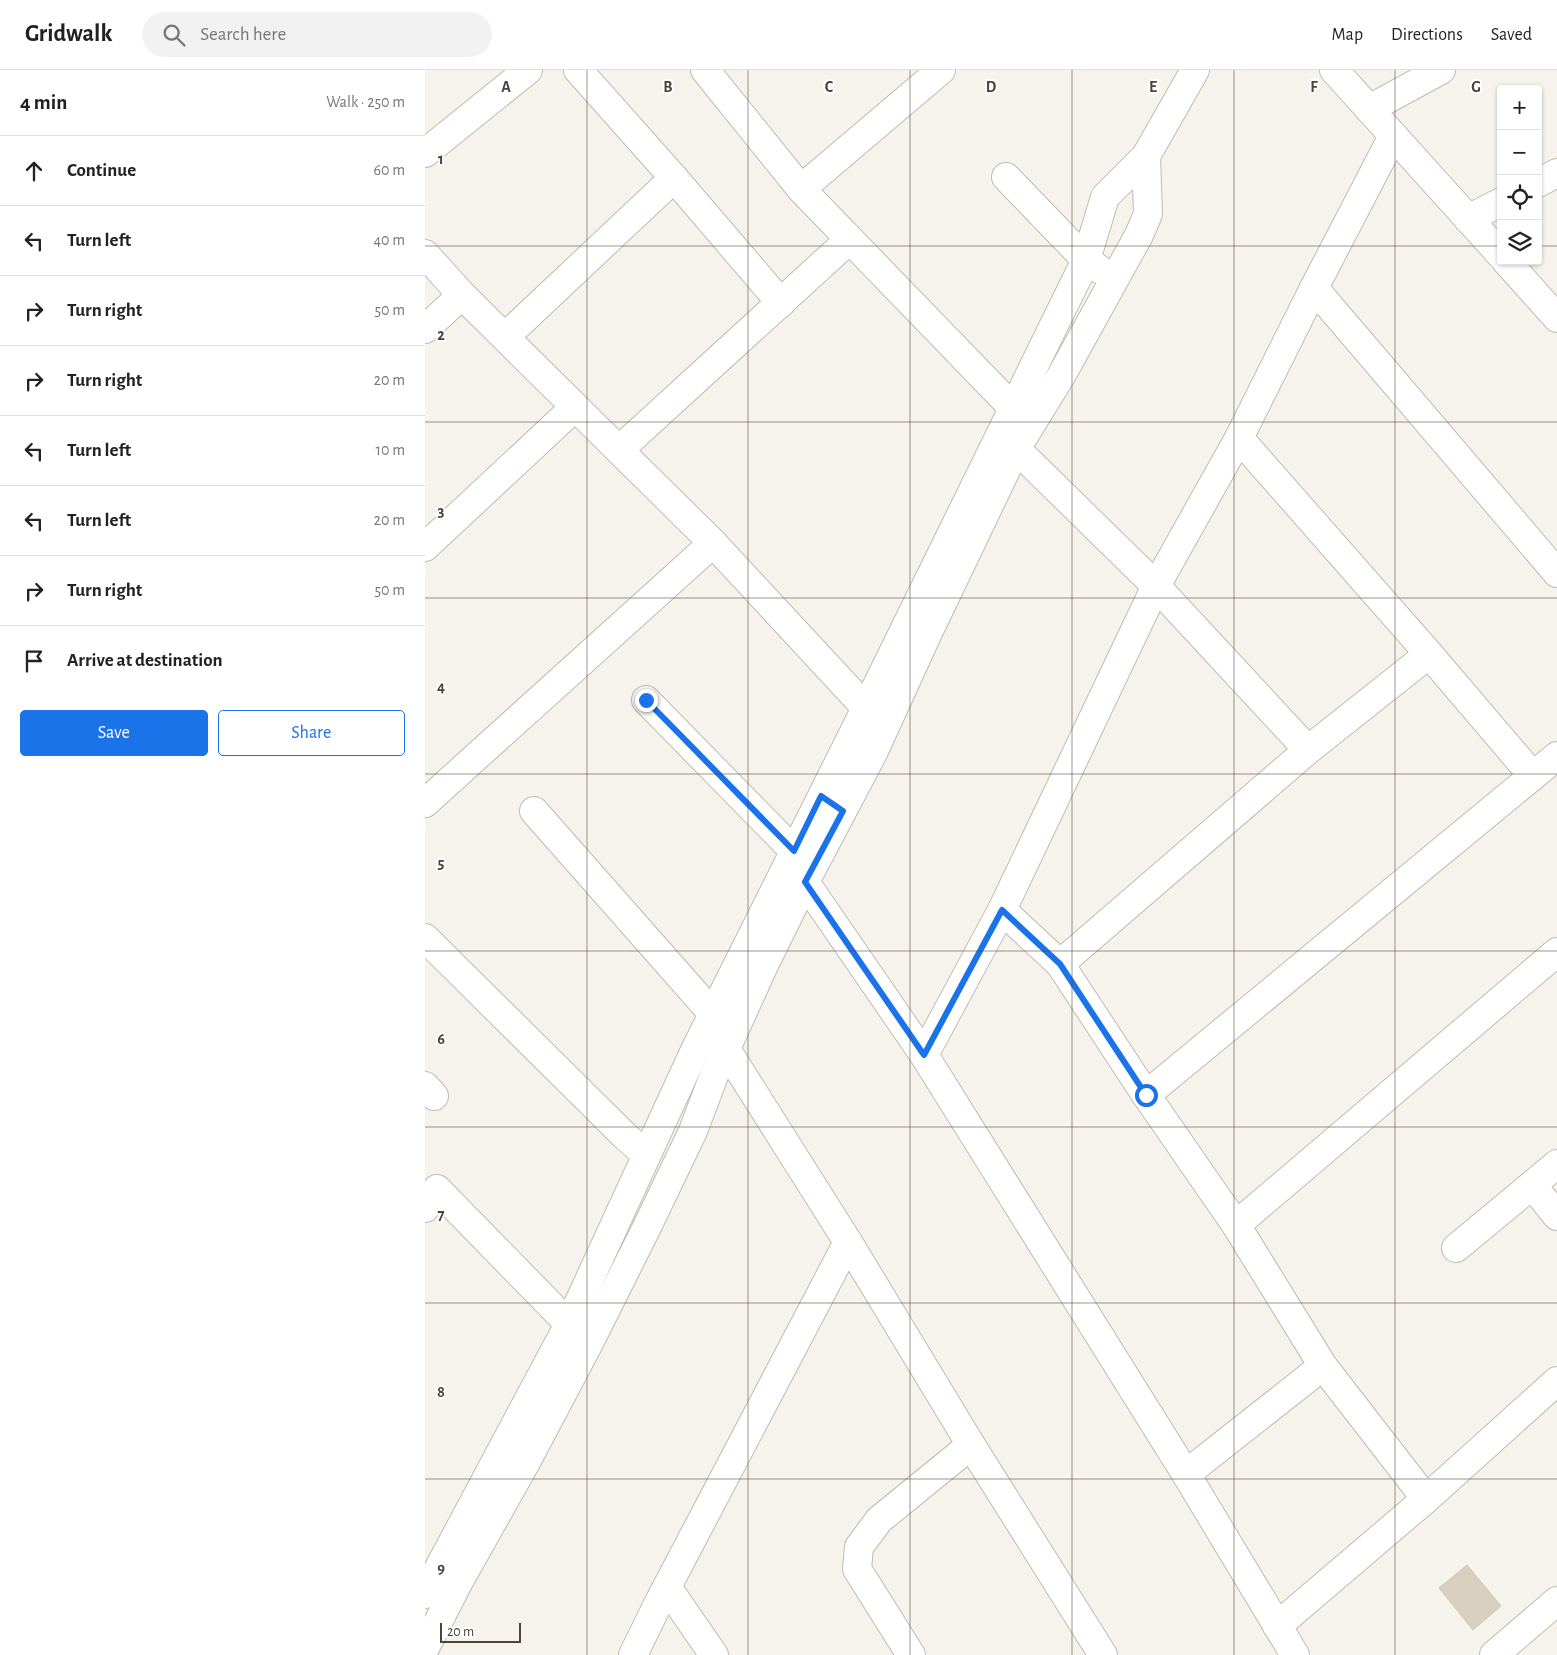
<!DOCTYPE html>
<meta charset="utf-8">
<style>
body{margin:0;font-family:"Alegreya Sans",sans-serif;background:#f2f2f2;color:#222}
.controls{position:absolute;right:15px;top:15px;display:grid;overflow:hidden;border-radius:5px;box-shadow:0 1px 4px #0004}
.controls button{width:45px;height:45px;display:grid;place-items:center;padding:0;border:0;border-bottom:1px solid #e0e0e0;background:#fff;color:#222;font:25px sans-serif}
.scale{position:absolute;left:15px;bottom:12px;width:81px;box-sizing:border-box;padding-left:5px;border:2px solid #4b4439;border-top:0;font-size:14px;line-height:18px;white-space:nowrap;color:#4b4439;-webkit-text-stroke:4px #fff;paint-order:stroke}
.stop{position:absolute;width:15px;height:15px;margin:-11px;border:4px solid #1a73e8;border-radius:50%;background:#fff}
.stop.end{background:#1a73e8;border-color:#fff;box-shadow:0 1px 5px #0008}
.list{margin:0;padding:0;list-style:none}
h2{display:flex;justify-content:space-between;align-items:center;height:65px;margin:0;padding:0 20px;font-size:21px}
h2 small{font-size:16px;font-weight:400;color:#767676}
.list li{display:grid;grid-template-columns:32px 1fr auto;gap:15px;align-items:center;box-sizing:border-box;height:70px;padding:0 20px;border-top:1px solid #e0e0e0}
.list b{display:block;font-size:19px;white-space:nowrap}
.list em{font-size:16px;font-style:normal;color:#767676}
.actions{display:flex;gap:10px;padding:15px 20px}
.actions a{flex:1;padding:11px 0;border:1px solid #1a73e8;border-radius:5px;text-align:center;font-size:18px;color:#1a73e8}
.actions .main{background:#1a73e8;color:#fff}
.icon{flex:none;width:28px;height:28px;fill:none;stroke:currentColor;stroke-width:2;stroke-linecap:round;stroke-linejoin:round}
.map{position:relative;flex:none;width:1132px;height:1585px;overflow:hidden}
header{display:flex;align-items:center;gap:30px;box-sizing:border-box;height:70px;padding:0 25px;background:#fff;border-bottom:1px solid #e0e0e0}
header strong{font-size:24px}
nav{display:flex;gap:28px;margin-inline-start:auto;font-size:18px}
.search{width:350px;height:45px;background:#f2f2f2;display:flex;align-items:center;gap:12px;box-sizing:border-box;padding:0 18px;border-radius:28px;color:#767676;font-size:19px}
main{display:flex}
aside{flex:1;background:#fff}
.map>svg:first-child{display:block}
</style>
<header>
<strong>Gridwalk</strong>
<div class="search"><svg class="icon" aria-label="search" viewBox="0 0 24 24"><circle cx="10" cy="10" r="6"/><path d="M15 15l6 6"/></svg>Search here</div>
<nav><a>Map</a><a>Directions</a><a>Saved</a></nav>
</header>
<main>
<aside>
<h2>4 min<small>Walk · 250 m</small></h2>
<ul class="list">
<li><svg class="icon" aria-label="ahead" viewBox="0 0 24 24"><path d="M12 20V5M6 11l6-6 6 6"/></svg><div><b>Continue</b></div><em>60 m</em></li>
<li><svg class="icon" aria-label="left" viewBox="0 0 24 24"><path d="M17 20v-9H6M10 6l-5 5 5 5"/></svg><div><b>Turn left</b></div><em>40 m</em></li>
<li><svg class="icon" aria-label="right" viewBox="0 0 24 24"><path d="M7 20v-9h11M14 6l5 5-5 5"/></svg><div><b>Turn right</b></div><em>50 m</em></li>
<li><svg class="icon" aria-label="right" viewBox="0 0 24 24"><path d="M7 20v-9h11M14 6l5 5-5 5"/></svg><div><b>Turn right</b></div><em>20 m</em></li>
<li><svg class="icon" aria-label="left" viewBox="0 0 24 24"><path d="M17 20v-9H6M10 6l-5 5 5 5"/></svg><div><b>Turn left</b></div><em>10 m</em></li>
<li><svg class="icon" aria-label="left" viewBox="0 0 24 24"><path d="M17 20v-9H6M10 6l-5 5 5 5"/></svg><div><b>Turn left</b></div><em>20 m</em></li>
<li><svg class="icon" aria-label="right" viewBox="0 0 24 24"><path d="M7 20v-9h11M14 6l5 5-5 5"/></svg><div><b>Turn right</b></div><em>50 m</em></li>
<li><svg class="icon" aria-label="arrive" viewBox="0 0 24 24"><path d="M6 21V4h12l-3 4 3 4H6"/></svg><div><b>Arrive at destination</b></div></li>
</ul>
<div class="actions"><a class="main">Save</a><a>Share</a></div>
</aside>
<div class="map">
<svg width="1132" height="1585" viewBox="0 0 1132 1585">
<rect width="100%" height="100%" fill="#f6f3ec"/>
<path fill="#d8cfc1" stroke="#d3c7b4" d="M1042 1495 1076 1536 1048 1560 1014 1518Z"/>
<g fill="none" stroke-linecap="round" stroke-linejoin="round">
<defs>
<g id="minor">
<path d="M153 0 249 108 356 233"/>
<path d="M280 0 376 119"/>
<path d="M516 0 376 119 588 338 600 348"/>
<path d="M909 0 1076 185"/>
<path d="M944 39 1016 0"/>
<path d="M0 83 103 0"/>
<path d="M581 107 661 190 674 199"/>
<path d="M1113 113 1132 103"/>
<path d="M1043 149 1076 132"/>
<path d="M0 184 37 225 288 473"/>
<path d="M1081 191 1132 248"/>
<path d="M889 218 1132 503"/>
<path d="M0 259 37 225"/>
<path d="M80 267 249 108"/>
<path d="M580 368 731 516 883 680"/>
<path d="M194 380 424 170"/>
<path d="M0 477 150 337"/>
<path d="M1004 584 1108 706"/>
<path d="M221 630 369 781"/>
<path d="M0 733 288 473 441 638"/>
<path d="M109 741 288 944"/>
<path d="M380 812 499 985 761 1404 870 1585"/>
<path d="M577 840 635 894 721 1025 811 1155 1132 882"/>
<path d="M0 868 200 1066 221 1085"/>
<path d="M635 894 883 680 1004 584 814 368"/>
<path d="M301 979 423 1172 546 1375 678 1585"/>
<path d="M499 985 577 840 731 516 814 368 889 218 968 66"/>
<path d="M0 1016 9 1026"/>
<path d="M721 1025 1132 686"/>
<path d="M1132 1094 1107 1115 1132 1146"/>
<path d="M0 1138 12 1119 144 1254"/>
<path d="M811 1155 898 1296"/>
<path d="M1031 1178 1107 1115"/>
<path d="M761 1404 898 1296 1001 1429 852 1556"/>
<path d="M1001 1429 1132 1311"/>
<path d="M242 1517 289 1585"/>
<path d="M0 1524 144 1254 270 980 441 638 661 190 680 127 721 86 770 0"/>
<path d="M0 1578 33 1513 100 1394 164 1273 222 1157 268 1061 290 1003 339 895 380 812 448 683 501 567 591 379 636 306 714 165 723 144 721 86"/>
<path d="M208 1585 233 1534 423 1172"/>
<path d="M486 1585 432 1499 434 1477 454 1450 546 1375"/>
<path d="M1069 1585 1132 1531"/>
</g>
</defs>
<use href="#minor" stroke="#c2bbae" stroke-width="30"/>
<use href="#minor" stroke="#fff" stroke-width="28"/>
</g>
<g fill="none" stroke-linecap="round" stroke-linejoin="round">
<path stroke="#1a73e8" stroke-width="6" d="M221 630 369 781 396 726 418 741 380 812 499 985 577 840 635 894 721 1025"/>
</g>
<path fill="none" stroke="#4b4439" stroke-width="1" stroke-opacity="0.55" d="M162 0V1585M323 0V1585M485 0V1585M647 0V1585M809 0V1585M970 0V1585M0 176H1076M1113 176H1132M0 352H1132M0 528H1132M0 704H1132M0 881H1132M0 1057H1132M0 1233H1132M0 1409H1132"/>
<g font-size="16" text-anchor="middle" font-weight="bold" fill="#4b4439" stroke="#fff" stroke-width="4" stroke-linejoin="round" paint-order="stroke">
<text x="81" y="22">A</text>
<text x="243" y="22">B</text>
<text x="404" y="22">C</text>
<text x="566" y="22">D</text>
<text x="728" y="22">E</text>
<text x="889" y="22">F</text>
<text x="1051" y="22">G</text>
<text x="16" y="94">1</text>
<text x="16" y="270">2</text>
<text x="16" y="446">3</text>
<text x="16" y="622">4</text>
<text x="16" y="798">5</text>
<text x="16" y="974">6</text>
<text x="16" y="1150">7</text>
<text x="16" y="1327">8</text>
<text x="16" y="1503">9</text>
</g>
</svg>
<div class="controls">
<button>+</button>
<button>−</button>
<button><svg class="icon" aria-label="locate" viewBox="0 0 24 24"><circle cx="12" cy="12" r="6"/><path d="M12 2v4M12 18v4M2 12h4M18 12h4"/></svg></button>
<button><svg class="icon" aria-label="layers" viewBox="0 0 24 24"><path d="M12 4l9 5-9 5-9-5zM3 14l9 5 9-5"/></svg></button>
</div>
<div class="scale">20 m</div>
<div class="stop" style="left:721px;top:1025px"></div>
<div class="stop end" style="left:221px;top:630px"></div>
</div>
</main>
